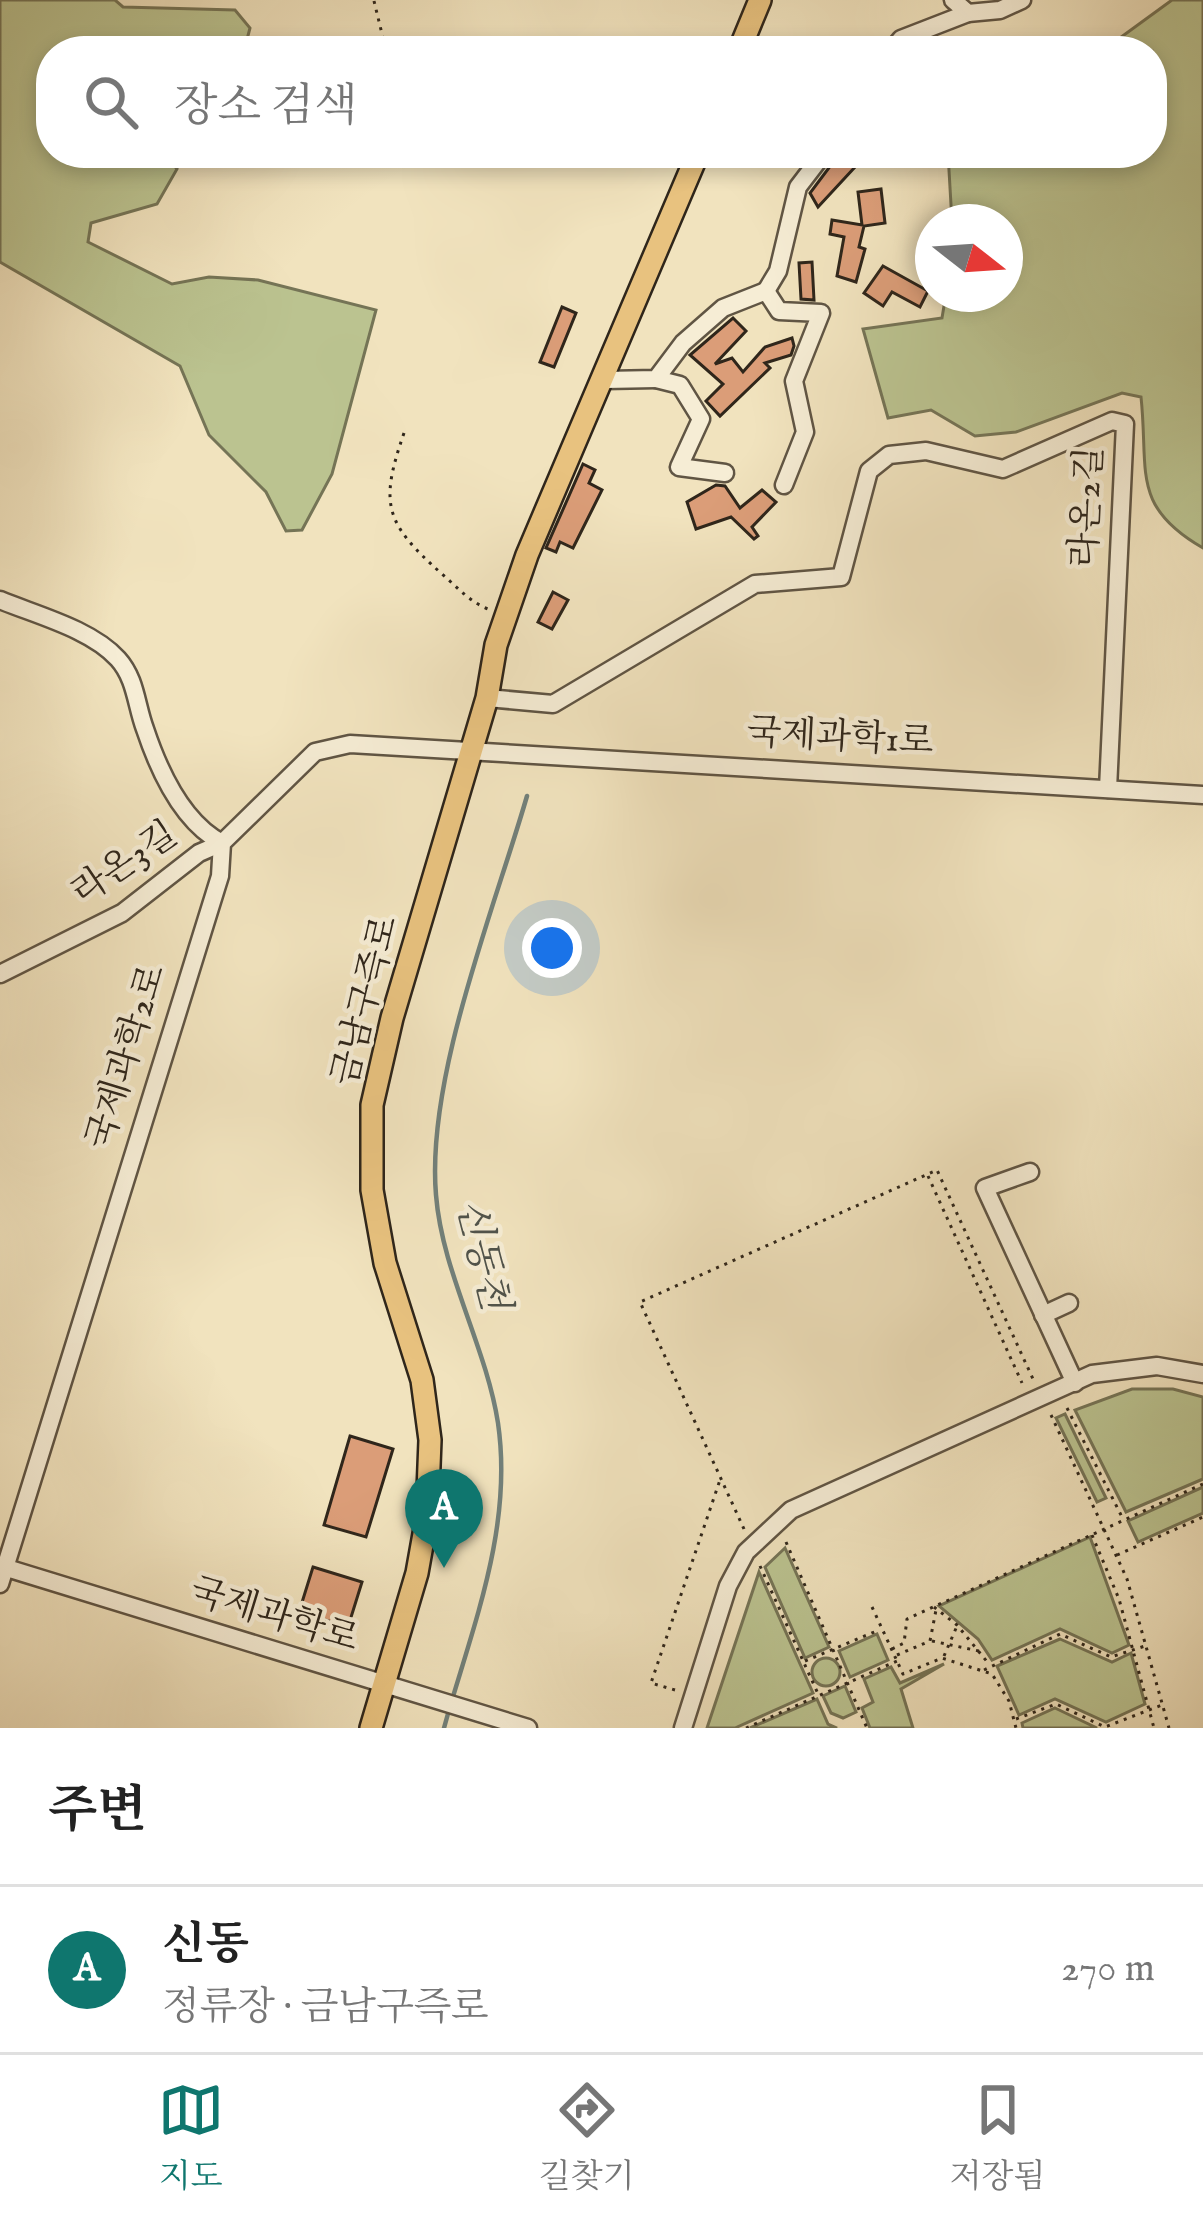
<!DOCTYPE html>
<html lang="ko">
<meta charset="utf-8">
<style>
body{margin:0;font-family:"IM FELL English","Noto Serif KR",serif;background:#f2f2f2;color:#222}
.compass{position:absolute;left:915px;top:204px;width:108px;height:108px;border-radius:50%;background:#fff;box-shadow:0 6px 18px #0003;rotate:107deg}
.you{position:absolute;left:552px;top:948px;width:42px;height:42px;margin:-30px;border:9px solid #fff;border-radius:50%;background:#1a73e8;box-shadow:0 0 0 18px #1a73e833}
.badge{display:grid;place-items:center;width:78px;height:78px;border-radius:50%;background:#0f766e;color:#fff;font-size:39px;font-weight:700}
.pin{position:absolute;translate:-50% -99px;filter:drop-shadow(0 3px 6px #0008)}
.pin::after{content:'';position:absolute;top:63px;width:42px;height:36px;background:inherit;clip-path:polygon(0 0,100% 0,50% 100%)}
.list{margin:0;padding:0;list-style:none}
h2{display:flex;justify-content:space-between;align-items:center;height:156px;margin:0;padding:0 48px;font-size:51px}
h2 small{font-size:39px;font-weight:400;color:#767676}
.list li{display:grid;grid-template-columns:78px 1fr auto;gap:36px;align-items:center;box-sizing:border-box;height:168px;padding:0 48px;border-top:3px solid #e0e0e0}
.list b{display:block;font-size:45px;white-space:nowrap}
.list p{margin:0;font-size:39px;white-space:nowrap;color:#767676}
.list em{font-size:39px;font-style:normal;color:#767676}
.icon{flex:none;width:66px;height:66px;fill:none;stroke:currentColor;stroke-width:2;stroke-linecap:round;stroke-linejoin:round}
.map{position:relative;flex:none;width:1203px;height:1728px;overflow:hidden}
.search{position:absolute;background:#fff;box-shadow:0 6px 18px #0003;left:36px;right:36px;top:36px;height:132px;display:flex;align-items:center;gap:30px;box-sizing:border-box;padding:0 42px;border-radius:48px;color:#767676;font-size:45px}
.sheet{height:324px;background:#fff}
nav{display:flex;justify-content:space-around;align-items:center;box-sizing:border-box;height:168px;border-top:3px solid #e0e0e0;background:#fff;font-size:33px;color:#767676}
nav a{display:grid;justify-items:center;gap:6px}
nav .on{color:#0f766e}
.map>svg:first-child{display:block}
</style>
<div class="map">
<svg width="1203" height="1728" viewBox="0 0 1203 1728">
<rect width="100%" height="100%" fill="#f1e3be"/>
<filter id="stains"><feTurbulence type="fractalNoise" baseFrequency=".00167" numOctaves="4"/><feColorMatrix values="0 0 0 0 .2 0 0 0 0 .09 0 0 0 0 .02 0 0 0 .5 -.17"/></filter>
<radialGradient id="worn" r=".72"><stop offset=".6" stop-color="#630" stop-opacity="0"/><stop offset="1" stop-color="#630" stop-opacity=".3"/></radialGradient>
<g fill="#bbc390" stroke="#757456" stroke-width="3">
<path d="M0 0H115L123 7 235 10 250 28 244 51H51V153H164L177 169 157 204 91 223 88 242 172 284 209 277 258 280 376 310 332 474 302 530 286 531 266 492 209 435 180 366 0 262Z"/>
<path d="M1172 0H1203V548C1130 506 1149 471 1141 397L1122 393 1016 432 975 436 931 410 888 418 863 329 942 318 946 294H1005V222H952L948 153H1152V51H1102Z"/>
<path d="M1132 1389H1173L1203 1397V1479L1126 1512 1075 1410Z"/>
<path d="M1065 1414 1106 1498 1097 1502 1056 1418Z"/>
<path d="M1203 1487V1513L1138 1542 1128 1521Z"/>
<path d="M1090 1537 1129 1645 1112 1653 1060 1629 992 1660 978 1639 939 1606Z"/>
<path d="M785 1548 829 1647 805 1658 765 1567Z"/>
<path d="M759 1572 813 1693 735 1728H707Z"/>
<path d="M877 1634 888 1660 850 1677 839 1651Z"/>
<path d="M1060 1639 1112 1662 1131 1653 1145 1704 1106 1722 1055 1699 1019 1715 997 1666Z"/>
<circle cx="826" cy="1672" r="14"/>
<path d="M944 1664 901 1689 913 1728H870L862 1708 873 1702 864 1679 891 1667 900 1683Z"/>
<path d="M845 1686 856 1712 843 1718 831 1713 823 1696Z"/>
<path d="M817 1699 828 1724 837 1728H750Z"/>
<path d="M1055 1708 1097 1728H1023L1022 1723Z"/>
</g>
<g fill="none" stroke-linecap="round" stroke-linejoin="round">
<g stroke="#72807a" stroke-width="4.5">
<path d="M452 1700C479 1610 512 1519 498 1423 486 1346 442 1272 436 1195 426 1078 494 910 527 796"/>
<path d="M444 1728 449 1710"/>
</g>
</g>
<g fill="#db9d78" stroke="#2f261b" stroke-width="3">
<path d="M840 153H868L818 207 810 193Z"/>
<path d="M881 189 885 223 864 226 859 247 865 249 856 282 837 276 844 237 830 234 832 220 862 225 858 192Z"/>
<path d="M812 262 814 300 801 299 799 263Z"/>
<path d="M883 266 928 291 920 307 892 292 883 306 864 293Z"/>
<path d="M562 307 576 313 554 367 540 362Z"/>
<path d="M733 318 746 331 715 364 732 358 743 372 765 347 792 338 794 346 791 355 765 363 770 368 720 416 706 401 723 384 690 355Z"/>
<path d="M583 464 595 470 589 483 602 490 573 548 560 542 556 552 546 548Z"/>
<path d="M716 485 725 486 740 508 762 490 776 502 752 527 758 536 754 539 731 517 696 529 687 502Z"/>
<path d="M553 592 568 600 552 629 538 622Z"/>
<path d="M350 1436 393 1449 366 1537 324 1525Z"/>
<path d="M313 1567 362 1582 348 1627 299 1612Z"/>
</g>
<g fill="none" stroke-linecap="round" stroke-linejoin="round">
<defs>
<g id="minor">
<path d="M953 0 968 13 1000 10 1022 0"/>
<path d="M891 51 901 39 968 13"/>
<path d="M766 291 779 311 821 313 794 381 805 432 784 485"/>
<path d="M766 291 778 271 798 187 824 153"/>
<path d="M656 379 680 385 701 419 679 467 725 473"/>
<path d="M605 380 656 379 683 343 723 308 766 291"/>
<path d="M0 600C36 615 91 629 118 659 136 679 136 705 145 729 159 771 182 822 222 843"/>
<path d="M487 698 553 704 755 584 841 577 869 471 889 455 926 451 1003 469 1112 421 1125 424 1108 789"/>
<path d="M0 974 122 913 199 853 222 843"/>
<path d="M1030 1172 985 1188 1075 1383"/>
<path d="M1043 1315 1069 1303"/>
<path d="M0 1566 528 1728"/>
<path d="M0 1584 220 876 222 843 315 752 350 744 1203 795"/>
<path d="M683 1728 728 1586 746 1552 791 1510 1092 1374 1157 1366 1203 1374"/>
</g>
<g id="major">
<path d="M739 51 760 0"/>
<path d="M371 1728 417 1573 427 1517 430 1440 422 1380 385 1263 372 1190V1105L392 1018 487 698 496 645 527 555 698 153"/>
</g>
</defs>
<use href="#minor" stroke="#605544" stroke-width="21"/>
<use href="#major" stroke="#2f261b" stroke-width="26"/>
<g stroke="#2f261b" stroke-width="3" stroke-dasharray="3 6" stroke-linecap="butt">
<path d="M374 1 383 38 400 51"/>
<path d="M642 153 671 165"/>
<path d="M404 433C379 505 385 523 442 574 457 587 470 602 488 609"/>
<path d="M928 1176 1022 1383"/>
<path d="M1067 1408 1123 1519"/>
<path d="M1051 1415 1127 1579 1169 1728"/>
<path d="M744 1529 640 1302 937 1170 1033 1379"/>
<path d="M1092 1535 1119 1599 1154 1728"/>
<path d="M786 1542 867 1728"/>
<path d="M1117 1555 1203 1517"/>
<path d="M760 1566 819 1696"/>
<path d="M872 1607 903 1674 942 1658 992 1674 1009 1701 1016 1728"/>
<path d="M934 1607 957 1625 989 1664"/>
<path d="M932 1641 979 1651"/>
<path d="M892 1649 904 1643 907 1619 1203 1484"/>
<path d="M897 1655 930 1641 936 1610"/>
<path d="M944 1656 957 1626"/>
<path d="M805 1661 879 1630"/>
<path d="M984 1670 1060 1634 1111 1657 1145 1646"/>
<path d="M675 1690 651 1683 721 1477"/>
<path d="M1016 1719 1056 1704 1105 1727 1162 1705"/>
<path d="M746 1728 897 1661"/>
</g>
<use href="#minor" stroke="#f6edd5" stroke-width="16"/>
<use href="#major" stroke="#e8c27f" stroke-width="21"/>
</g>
<g text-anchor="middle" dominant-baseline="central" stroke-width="9" stroke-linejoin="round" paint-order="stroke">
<g font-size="36" fill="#2f261b" stroke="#f6edd5">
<text transform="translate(1088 507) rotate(-87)">라온2길</text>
<text transform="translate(840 738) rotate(3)">국제과학1로</text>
<text transform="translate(125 864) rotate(-34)">라온3길</text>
<text transform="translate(366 1001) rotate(-76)">금남구즉로</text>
<text transform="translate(127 1057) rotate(-73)">국제과학2로</text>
<text transform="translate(274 1616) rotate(17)">국제과학로</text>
</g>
<g font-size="39" font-style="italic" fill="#50534b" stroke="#f6edd5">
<text transform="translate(481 1255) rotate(76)">신동천</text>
</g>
</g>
<rect width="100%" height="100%" filter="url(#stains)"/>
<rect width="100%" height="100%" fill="url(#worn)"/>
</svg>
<svg class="compass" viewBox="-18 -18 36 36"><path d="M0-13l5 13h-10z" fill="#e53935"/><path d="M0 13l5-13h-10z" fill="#767676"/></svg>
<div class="you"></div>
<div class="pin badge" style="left:444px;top:1568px">A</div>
<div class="search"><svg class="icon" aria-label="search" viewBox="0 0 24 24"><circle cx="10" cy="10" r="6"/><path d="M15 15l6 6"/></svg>장소 검색</div>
</div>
<section class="sheet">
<h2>주변<small></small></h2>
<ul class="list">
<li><span class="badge">A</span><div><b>신동</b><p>정류장 · 금남구즉로</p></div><em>270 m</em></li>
</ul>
</section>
<nav>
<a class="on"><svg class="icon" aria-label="map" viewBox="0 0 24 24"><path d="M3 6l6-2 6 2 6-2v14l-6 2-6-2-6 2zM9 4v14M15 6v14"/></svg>지도</a>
<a><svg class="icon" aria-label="directions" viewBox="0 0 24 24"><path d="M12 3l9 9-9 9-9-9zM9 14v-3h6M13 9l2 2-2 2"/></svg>길찾기</a>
<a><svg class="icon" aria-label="saved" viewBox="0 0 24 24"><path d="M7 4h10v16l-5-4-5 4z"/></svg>저장됨</a>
</nav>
